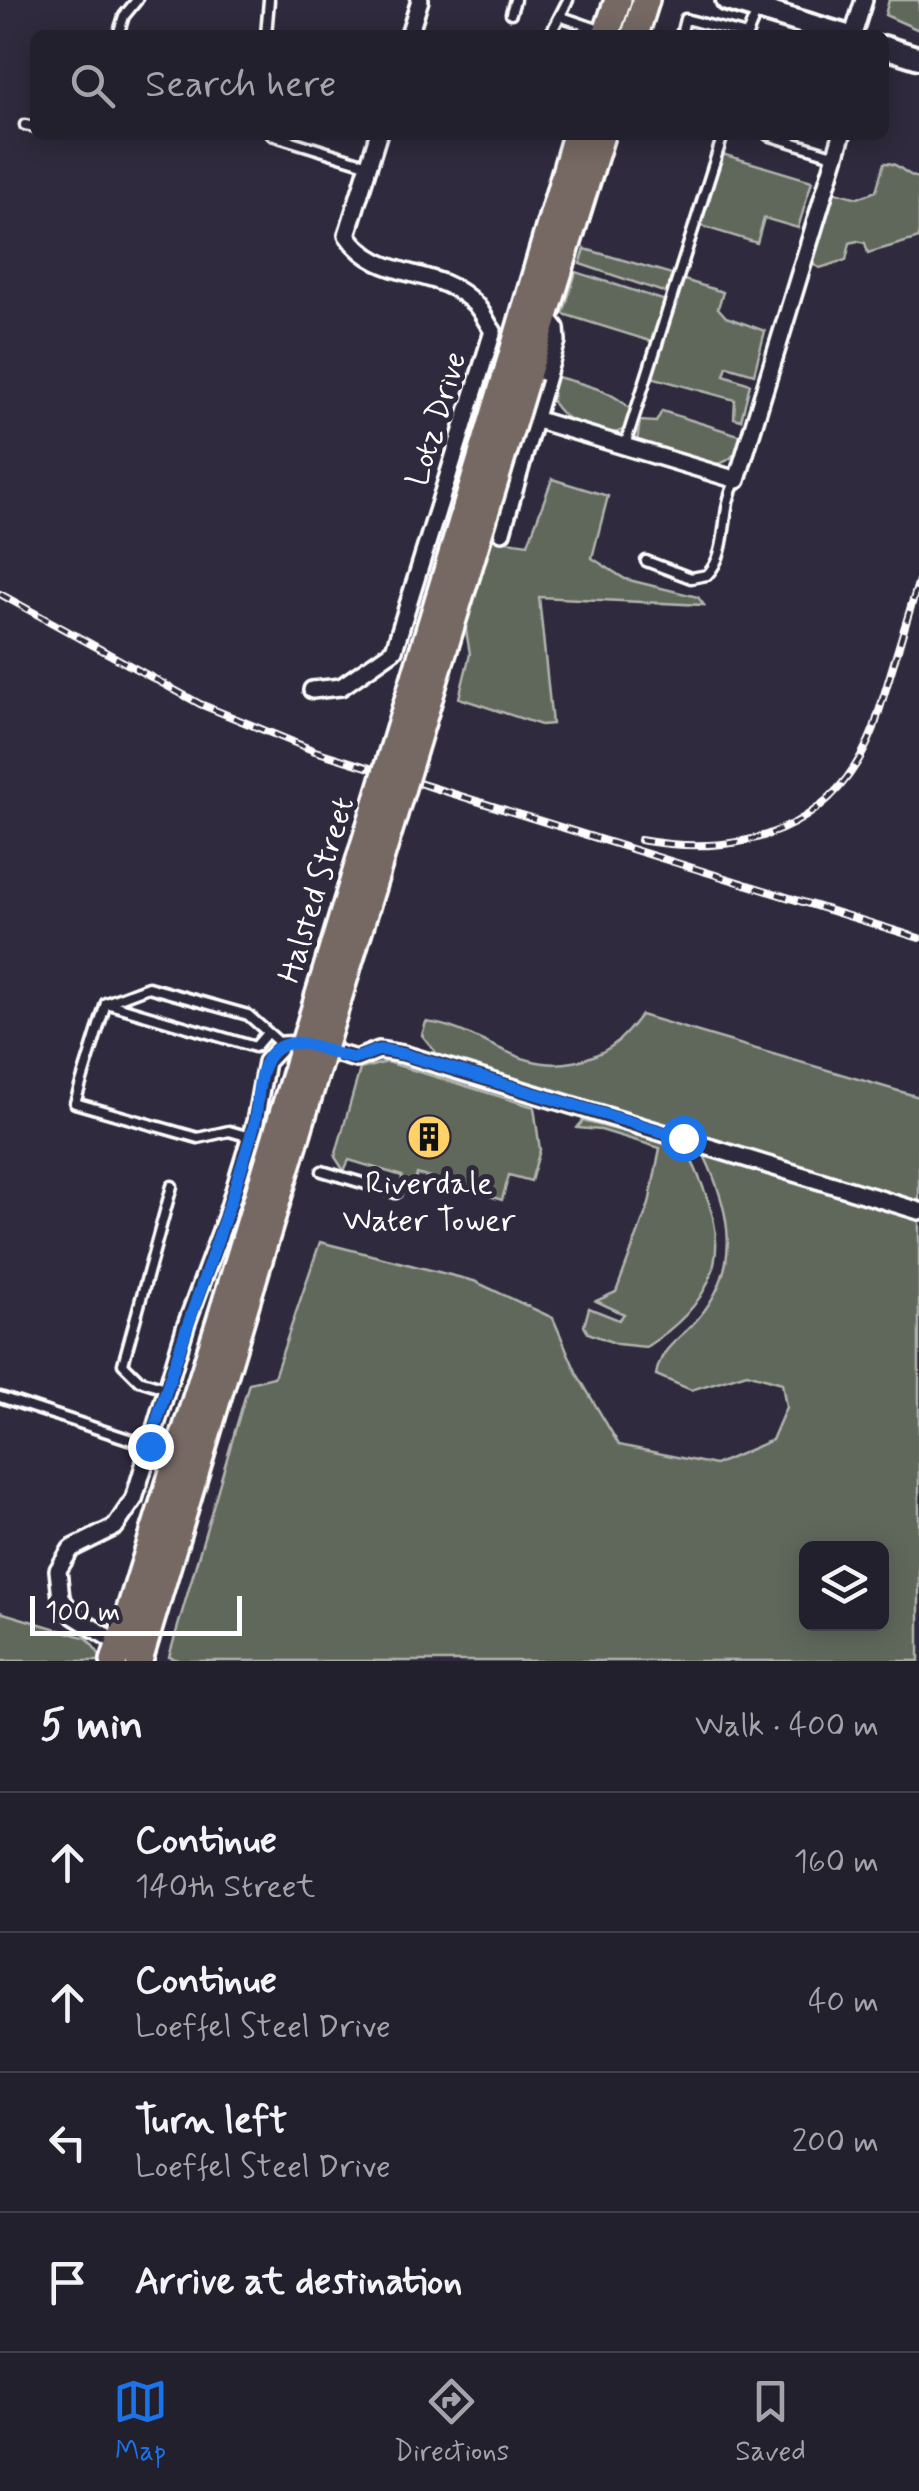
<!DOCTYPE html>
<meta charset="utf-8">
<style>
body{margin:0;font-family:Mynerve,sans-serif;background:#2b2836;color:#f1f3f6}
.controls{position:absolute;right:30px;bottom:30px;display:grid;overflow:hidden;border-radius:15px;box-shadow:0 5px 25px #0003}
.controls button{width:90px;height:90px;display:grid;place-items:center;padding:0;border:0;border-bottom:2px solid #403e4a;background:#23202e;color:#f1f3f6;font:50px sans-serif}
.scale{position:absolute;left:30px;bottom:25px;width:212px;box-sizing:border-box;padding-left:10px;border:5px solid #fff;border-top:0;font-size:28px;line-height:35px;white-space:nowrap;color:#fff;-webkit-text-stroke:8px #2f2a3d;paint-order:stroke}
.stop{position:absolute;width:30px;height:30px;margin:-22px;border:8px solid #1a73e8;border-radius:50%;background:#fff}
.stop.end{background:#1a73e8;border-color:#fff;box-shadow:0 2px 10px #0008}
.list{margin:0;padding:0;list-style:none}
h2{display:flex;justify-content:space-between;align-items:center;height:130px;margin:0;padding:0 40px;font-size:42px}
h2 small{font-size:32px;font-weight:400;color:#a3a3aa}
.list li{display:grid;grid-template-columns:65px 1fr auto;gap:30px;align-items:center;box-sizing:border-box;height:140px;padding:0 40px;border-top:2px solid #403e4a}
.list b{display:block;font-size:38px;white-space:nowrap}
.list p{margin:0;font-size:32px;white-space:nowrap;color:#a3a3aa}
.list em{font-size:32px;font-style:normal;color:#a3a3aa}
.icon{flex:none;width:55px;height:55px;fill:none;stroke:currentColor;stroke-width:2;stroke-linecap:round;stroke-linejoin:round}
.map{position:relative;flex:none;width:919px;height:1661px;overflow:hidden}
.search{position:absolute;background:#23202e;box-shadow:0 5px 25px #0003;left:30px;right:30px;top:30px;height:110px;display:flex;align-items:center;gap:25px;box-sizing:border-box;padding:0 35px;border-radius:15px;color:#a3a3aa;font-size:38px}
.sheet{height:690px;background:#23202e}
nav{display:flex;justify-content:space-around;align-items:center;box-sizing:border-box;height:140px;border-top:2px solid #403e4a;background:#23202e;font-size:28px;color:#a3a3aa}
nav a{display:grid;justify-items:center;gap:5px}
nav .on{color:#1a73e8}
.map>svg:first-child{display:block}
</style>
<div class="map">
<svg width="919" height="1661" viewBox="0 0 919 1661">
<rect width="100%" height="100%" fill="#2f2a3d"/>
<filter id="ink" filterUnits="userSpaceOnUse"><feTurbulence type="fractalNoise" baseFrequency=".01" numOctaves="2"/><feDisplacementMap in="SourceGraphic" scale="20" xChannelSelector="R" yChannelSelector="G"/><feConvolveMatrix kernelMatrix="1 2 1 2 8 2 1 2 1" color-interpolation-filters="sRGB"/></filter>
<g filter="url(#ink)">
<g fill="#61685b" stroke="#b0b4ad" stroke-width="2.5" fill-rule="evenodd">
<path d="M889 0H919V30L885 15Z"/>
<path d="M722 154 812 181 798 228 764 218 757 243 701 226Z"/>
<path d="M884 163C900 162 904 176 919 178V238L868 253 865 243 857 241 850 243 846 260 820 268 810 263 832 191 858 198 876 191Z"/>
<path d="M585 249 672 274 666 293 580 264Z"/>
<path d="M576 272 666 301 653 342 563 314Z"/>
<path d="M684 280 723 292 718 308 726 317 765 331 754 374 727 366 724 375 750 384 741 420 734 418 735 400 651 377Z"/>
<path d="M554 376C581 384 612 389 631 410L624 429C605 442 562 422 552 401Z"/>
<path d="M662 411 739 435 742 438C730 488 669 455 637 441L640 421 656 422Z"/>
<path d="M552 479 608 496 592 558 625 579 698 597 704 605 539 597 552 724 541 725 459 698 470 654 465 624 491 539 528 544Z"/>
<path d="M641 1015 919 1097V1202L488 1075 437 1054 422 1035 426 1022C480 1028 517 1073 573 1062 606 1055 621 1042 641 1015Z"/>
<path d="M387 1062 534 1107 540 1150 531 1181 509 1175 502 1200 417 1174 411 1191 401 1188 402 1176 349 1160 344 1171 335 1157 360 1069Z"/>
<path d="M583 1121 680 1146C692 1157 697 1172 703 1187 734 1259 709 1306 646 1347L617 1344 588 1333 584 1326 589 1308 619 1320 624 1314 596 1301 616 1292 649 1204 660 1148 601 1130 577 1128Z"/>
<path d="M703 1153 919 1220V1661H182L169 1657 249 1383 274 1377 320 1242 474 1281 553 1318 577 1374 619 1445 715 1465 772 1440 786 1407 782 1383 747 1373 691 1390 656 1375C660 1351 674 1343 691 1326 743 1273 733 1215 703 1153ZM806 1548H882V1624H806Z"/>
<path d="M0 1612 87 1638 100 1655 99 1661H0Z"/>
</g>
<g fill="none" stroke-linecap="round" stroke-linejoin="round">
<defs>
<g id="service">
<path d="M511 13 515 0"/>
<path d="M562 17 603 31"/>
<path d="M118 35 124 16 137 0"/>
<path d="M266 35 269 0"/>
<path d="M550 35 568 0"/>
<path d="M681 35 685 19 747 35"/>
<path d="M747 35 758 9"/>
<path d="M25 125 35 127"/>
<path d="M272 135 369 165"/>
<path d="M768 135 836 156"/>
<path d="M625 445 723 135"/>
<path d="M646 561 691 578 707 575C731 550 719 510 736 481"/>
<path d="M106 1003 255 1047 267 1033"/>
<path d="M250 1137 229 1131 198 1138 75 1103 106 1003 148 987 248 1015 282 1045"/>
<path d="M322 1171 396 1193"/>
<path d="M165 1388 139 1380 123 1364 172 1186"/>
<path d="M0 1397 150 1446"/>
</g>
<g id="minor">
<path d="M409 35 420 0"/>
<path d="M853 35 864 0"/>
<path d="M534 419 737 480 842 135"/>
<path d="M502 532 557 341 556 328 545 314"/>
<path d="M312 690 341 687 394 650 493 331C487 323 482 311 475 304 437 264 380 284 347 235L378 135"/>
<path d="M122 1646 74 1616 61 1598 58 1570 71 1549 115 1527 134 1499 186 1325 226 1217 255 1122 266 1062 282 1045 305 1044 356 1059 379 1050 403 1054 919 1211"/>
</g>
<g id="tertiary">
<path d="M727 0 844 35"/>
<path d="M884 47 919 58"/>
</g>
<g id="primary">
<path d="M606 35 618 0"/>
<path d="M635 35 646 0"/>
<path d="M508 369 576 135"/>
<path d="M527 375 601 135"/>
<path d="M114 1661 233 1279"/>
<path d="M139 1661 252 1283"/>
</g>
</defs>
<use href="#service" stroke="#fff" stroke-width="15"/>
<use href="#minor" stroke="#fff" stroke-width="22"/>
<use href="#tertiary" stroke="#fff" stroke-width="28"/>
<use href="#primary" stroke="#fff" stroke-width="32"/>
<use href="#service" stroke="#2f2a3d" stroke-width="8"/>
<use href="#minor" stroke="#2f2a3d" stroke-width="15"/>
<use href="#tertiary" stroke="#2f2a3d" stroke-width="20"/>
<use href="#primary" stroke="#766964" stroke-width="25"/>
<defs>
<g id="rail">
<path d="M0 594 200 704 315 751 919 938"/>
<path d="M640 840C742 858 834 832 874 728L919 580"/>
</g>
</defs>
<use href="#rail" stroke="#fff" stroke-width="8"/>
<use href="#rail" stroke="#2f2a3d" stroke-width="4" stroke-dasharray="11" stroke-linecap="butt"/>
<defs>
<g id="primary-bridge">
<path d="M233 1279 508 369"/>
<path d="M252 1283 527 375"/>
</g>
</defs>
<use href="#primary-bridge" stroke="#fff" stroke-width="32" stroke-linecap="butt"/>
<use href="#primary-bridge" stroke="#766964" stroke-width="25"/>
</g>
</g>
<g fill="none" stroke-linecap="round" stroke-linejoin="round" filter="url(#ink)">
<path stroke="#1a73e8" stroke-width="12" d="M150 1446C179 1337 224 1234 254 1125 260 1102 255 1062 278 1048 301 1034 328 1054 352 1058 362 1059 370 1051 380 1050 387 1050 396 1053 403 1054L683 1138"/>
</g>
<defs>
<symbol id="building-disc" viewBox="-11 -11 22 22"><circle r="9.5" fill="#ffd166" stroke="#2f2a3d"/><path d="M-4-6H4V6H1V3H-1V6H-4ZM-2.5-4.3h1.7v1.8h-1.7ZM.8-4.3h1.7v1.8H.8ZM-2.5-1h1.7V.8h-1.7ZM.8-1h1.7V.8H.8Z" fill="#111"/></symbol>
</defs>
<g fill-rule="evenodd">
<use href="#building-disc" x="404" y="1112" width="50" height="50"/>
</g>
<g text-anchor="middle" dominant-baseline="central" stroke-width="10" stroke-linejoin="round" paint-order="stroke">
<g font-size="32" fill="#fff" stroke="#2f2a3d">
<text transform="translate(437 419) rotate(-73)">Lotz Drive</text>
<text transform="translate(317 890) rotate(-73)">Halsted Street</text>
</g>
<g font-size="32" fill="#fff" stroke="#2f2a3d">
<text x="429" y="1184">Riverdale<tspan x="429" dy="37">Water Tower</tspan></text>
</g>
</g>
</svg>
<div class="controls">
<button><svg class="icon" aria-label="layers" viewBox="0 0 24 24"><path d="M12 4l9 5-9 5-9-5zM3 14l9 5 9-5"/></svg></button>
</div>
<div class="scale">100 m</div>
<div class="stop" style="left:683px;top:1138px"></div>
<div class="stop end" style="left:150px;top:1446px"></div>
<div class="search"><svg class="icon" aria-label="search" viewBox="0 0 24 24"><circle cx="10" cy="10" r="6"/><path d="M15 15l6 6"/></svg>Search here</div>
</div>
<section class="sheet">
<h2>5 min<small>Walk · 400 m</small></h2>
<ul class="list">
<li><svg class="icon" aria-label="ahead" viewBox="0 0 24 24"><path d="M12 20V5M6 11l6-6 6 6"/></svg><div><b>Continue</b><p>140th Street</p></div><em>160 m</em></li>
<li><svg class="icon" aria-label="ahead" viewBox="0 0 24 24"><path d="M12 20V5M6 11l6-6 6 6"/></svg><div><b>Continue</b><p>Loeffel Steel Drive</p></div><em>40 m</em></li>
<li><svg class="icon" aria-label="left" viewBox="0 0 24 24"><path d="M17 20v-9H6M10 6l-5 5 5 5"/></svg><div><b>Turn left</b><p>Loeffel Steel Drive</p></div><em>200 m</em></li>
<li><svg class="icon" aria-label="arrive" viewBox="0 0 24 24"><path d="M6 21V4h12l-3 4 3 4H6"/></svg><div><b>Arrive at destination</b></div></li>
</ul>
</section>
<nav>
<a class="on"><svg class="icon" aria-label="map" viewBox="0 0 24 24"><path d="M3 6l6-2 6 2 6-2v14l-6 2-6-2-6 2zM9 4v14M15 6v14"/></svg>Map</a>
<a><svg class="icon" aria-label="directions" viewBox="0 0 24 24"><path d="M12 3l9 9-9 9-9-9zM9 14v-3h6M13 9l2 2-2 2"/></svg>Directions</a>
<a><svg class="icon" aria-label="saved" viewBox="0 0 24 24"><path d="M7 4h10v16l-5-4-5 4z"/></svg>Saved</a>
</nav>
